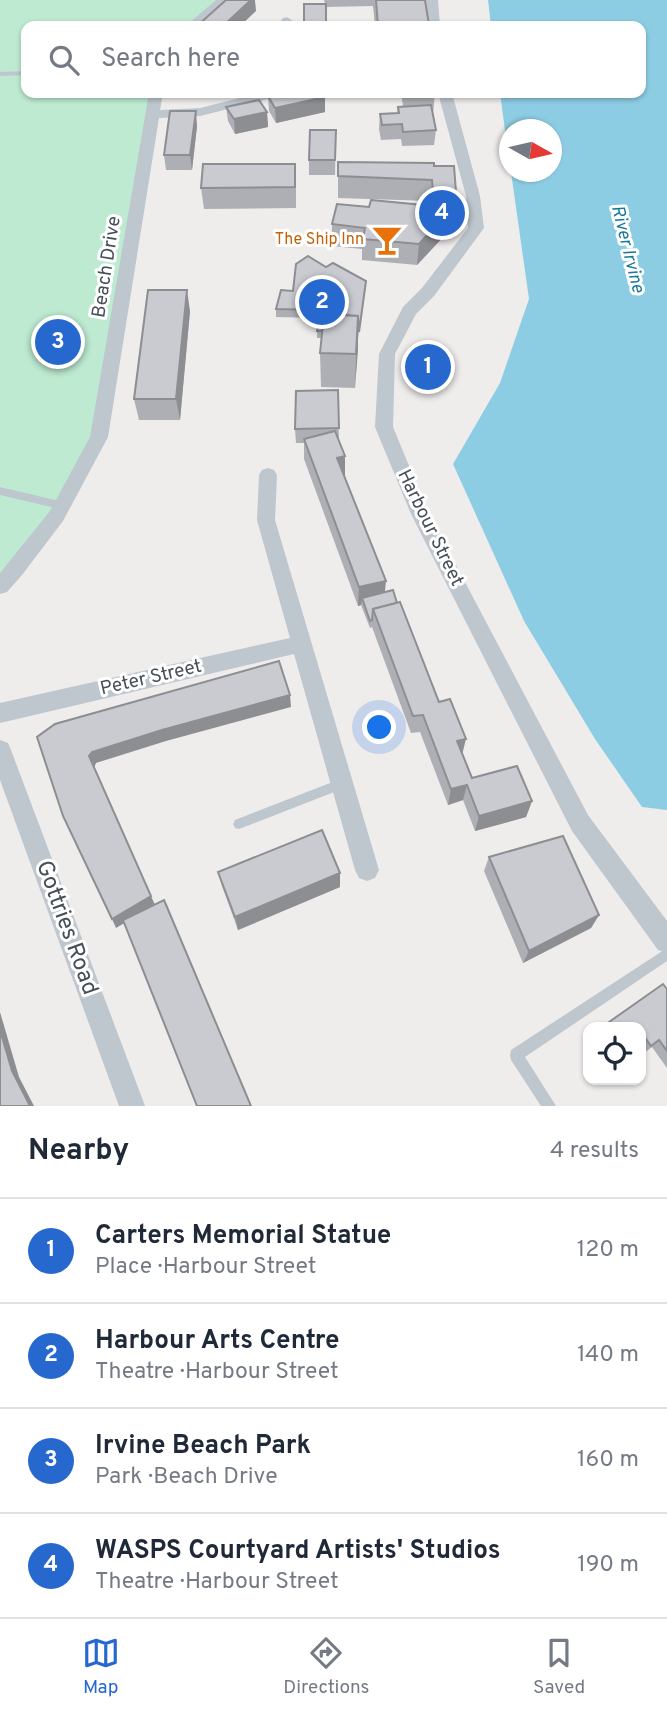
<!DOCTYPE html>
<meta charset="utf-8">
<style>
body{margin:0;font-family:Overpass,sans-serif;background:#f2f2f3;color:#1f2937}
.controls{position:absolute;right:21px;bottom:21px;display:grid;overflow:hidden;border-radius:14px;box-shadow:0 2px 5px #0004}
.controls button{width:63px;height:63px;display:grid;place-items:center;padding:0;border:0;border-bottom:2px solid #e0e1e3;background:#fff;color:#1f2937;font:35px sans-serif}
.compass{position:absolute;left:499px;top:119px;width:63px;height:63px;border-radius:50%;background:#fff;box-shadow:0 2px 5px #0004;rotate:98deg}
.you{position:absolute;left:380px;top:728px;width:24px;height:24px;margin:-18px;border:5px solid #fff;border-radius:50%;background:#1a73e8;box-shadow:0 0 0 10px #1a73e833}
.badge{display:grid;place-items:center;width:46px;height:46px;border-radius:50%;background:#2768ce;color:#fff;font-size:23px;font-weight:700}
.pin{position:absolute;translate:-50% -50%;border:4px solid #fff;box-shadow:0 2px 7px #0006}
.list{margin:0;padding:0;list-style:none}
h2{display:flex;justify-content:space-between;align-items:center;height:91px;margin:0;padding:0 28px;font-size:30px}
h2 small{font-size:23px;font-weight:400;color:#747a83}
.list li{display:grid;grid-template-columns:46px 1fr auto;gap:21px;align-items:center;box-sizing:border-box;height:105px;padding:0 28px;border-top:2px solid #e0e1e3}
.list b{display:block;font-size:26px;white-space:nowrap}
.list p{margin:0;font-size:23px;white-space:nowrap;color:#747a83}
.list em{font-size:23px;font-style:normal;color:#747a83}
.icon{flex:none;width:38px;height:38px;fill:none;stroke:currentColor;stroke-width:2;stroke-linecap:round;stroke-linejoin:round}
.map{position:relative;flex:none;width:667px;height:1106px;overflow:hidden}
.search{position:absolute;background:#fff;box-shadow:0 2px 5px #0004;left:21px;right:21px;top:21px;height:77px;display:flex;align-items:center;gap:18px;box-sizing:border-box;padding:0 24px;border-radius:14px;color:#747a83;font-size:26px}
.sheet{height:511px;background:#fff}
nav{display:flex;justify-content:space-around;align-items:center;box-sizing:border-box;height:98px;border-top:2px solid #e0e1e3;background:#fff;font-size:19px;color:#747a83}
nav a{display:grid;justify-items:center;gap:4px}
nav .on{color:#2768ce}
.map>svg:first-child{display:block}
</style>
<div class="map">
<svg width="667" height="1106" viewBox="0 0 667 1106">
<rect width="100%" height="100%" fill="#efecec"/>
<path fill="#bdead1" d="M0 0H216L193 26H26V93H156L126 280 83 474 0 573Z"/>
<path fill="#8dcde4" d="M488 0H667V810L642 807 595 739 524 621 453 464 500 383 529 299 511 172H552V130H510L509 160 500 93H641V26H491Z"/>
<g fill="none" stroke-linecap="round" stroke-linejoin="round">
<g fill="#bec6ce" fill-rule="evenodd">
<path d="M26 71V75L0 76V72Z"/>
<path d="M0 487 64 502 69 506 64 510 0 495Z"/>
<path d="M343 778 347 779 349 783 347 787 239 829 235 828 233 824 235 820Z"/>
<path d="M667 948V961L525 1057 556 1106H541L511 1060 510 1055 511 1050Z"/>
</g>
<g fill="#bec6ce" fill-rule="evenodd">
<path d="M216 0H229L199 26H186Z"/>
<path d="M426 0H438L440 26H428Z"/>
<path d="M287 17 293 21 289 26H277L283 18Z"/>
<path d="M149 93H163L160 110 200 108 260 93H282L280 96 200 116 159 118 108 437 63 521 22 575 7 592 0 594V573L50 511 90 437Z"/>
<path d="M438 93H452L480 196 484 228 434 296 416 314 395 354 393 427 429 514 588 815 667 921V953L658 950 572 831 411 514 375 427 379 354 403 307 422 288 468 228 466 196Z"/>
<path d="M268 468 274 470 277 475 275 520 379 870 375 878 367 881 359 878 355 870 294 654 0 723V703L290 638 257 520 259 475 262 470Z"/>
<path d="M0 740 8 743 11 750 145 1106H119L0 780Z"/>
</g>
</g>
<g fill="#aeafb4">
<path d="M324 0H425L428 26H375L373 6 326 7Z"/>
<path d="M179 93H202L201 98 179 97Z"/>
<path d="M401 93H435L433 114 436 130 434 145 402 146 401 139 381 140 379 129 380 114 397 113 398 107 403 106Z"/>
<path d="M268 96 325 112 276 123 269 111Z"/>
<path d="M226 107 267 112 268 127 235 134 228 121Z"/>
<path d="M197 126 192 170H166L164 155Z"/>
<path d="M336 130 335 175H309V160Z"/>
<path d="M338 162 434 166 457 205 455 226H446L445 235 417 265 362 260V249L332 246V224L369 207 431 212 430 201 338 198Z"/>
<path d="M296 185V208L204 209 201 188Z"/>
<path d="M326 267 365 289 358 339 355 388 321 387 320 353 322 338H317V331L321 305H319L316 318 276 317V309L293 291Z"/>
<path d="M190 311 180 420H139L134 399Z"/>
<path d="M338 390 339 440 345 477 385 592 439 702 463 754 472 778 532 801 526 817 475 831 463 800 448 805 420 732 411 733 372 627 370 628 361 605 358 606 304 459V443H296L295 429Z"/>
<path d="M489 857 599 915 591 928 523 963 484 871Z"/>
<path d="M218 872 340 887 238 930 222 886Z"/>
<path d="M667 989V1068L652 1047 644 1053 641 1048V1027Z"/>
</g>
<g fill="#8d8e92">
<path d="M251 0H255L256 11 240 26H223Z"/>
<path d="M325 97V112L276 123 275 108Z"/>
<path d="M196 111 197 126 192 170 190 155Z"/>
<path d="M267 112 268 127 235 134 234 119Z"/>
<path d="M447 213 445 235 417 265 419 244Z"/>
<path d="M187 290 190 311 180 420 176 399Z"/>
<path d="M319 298V305L316 318V310Z"/>
<path d="M358 316V350L355 388 356 354Z"/>
<path d="M345 456V477L337 458Z"/>
<path d="M386 581 384 600 362 598 361 605 358 606 359 587Z"/>
<path d="M290 695 291 707 166 741 96 763 94 768 89 756 92 752 162 730Z"/>
<path d="M466 739 462 755 457 741Z"/>
<path d="M467 785 463 800 448 805 451 789Z"/>
<path d="M532 801 526 817 475 831 479 816Z"/>
<path d="M340 873V887L238 930 235 917Z"/>
<path d="M151 896 155 905 116 928 112 919Z"/>
<path d="M599 915 591 928 523 963 529 951Z"/>
<path d="M0 1012 19 1077 34 1106H30L12 1071 0 1030Z"/>
</g>
<g fill="#cacbd1" stroke="#8d8e92" stroke-width="2">
<path d="M226 0H251L223 26 198 25Z"/>
<path d="M376 0H425L429 25 378 26Z"/>
<rect x="304" y="4" width="22" height="22"/>
<path d="M283 93H322L325 97 275 108 268 96Z"/>
<path d="M406 93H435L406 94Z"/>
<path d="M259 100 267 112 234 119 226 107Z"/>
<path d="M431 105 436 130 403 132 402 124 382 125 380 114 399 113 398 107Z"/>
<path d="M170 111H196L190 155H164Z"/>
<path d="M310 130H336L335 160H309Z"/>
<path d="M338 162 434 163V166H454L457 205 434 204 432 180 338 176Z"/>
<path d="M203 164H295V187L201 188Z"/>
<path d="M371 200 423 205 422 211 447 213 419 244 363 239 365 228 332 224 337 204 369 207Z"/>
<path d="M308 256 326 267 333 263 366 281 359 332 358 316 324 314 322 331H317L322 305 342 306 343 299 319 298 316 310 276 309 281 290 293 291 296 264Z"/>
<path d="M148 290H187L176 399H134Z"/>
<path d="M324 314 358 316 356 354 320 353Z"/>
<path d="M338 390 339 428 295 429 296 391Z"/>
<path d="M335 431 345 456 337 458 386 581 359 587 304 439Z"/>
<path d="M393 590 397 603 373 609 372 620 370 621 362 598Z"/>
<path d="M400 602 439 702 450 699 466 739 457 741 472 778 517 766 532 801 479 816 467 785 451 789 423 715 413 716 373 609Z"/>
<path d="M279 661 290 695 162 730 92 752 89 756 151 896 112 919 63 816 37 737 55 724Z"/>
<path d="M322 830 340 873 235 917 218 872Z"/>
<path d="M563 836 599 915 529 951 489 857Z"/>
<path d="M164 900 251 1106H197L123 920Z"/>
<path d="M663 984 667 989V1051L659 1040 651 1046 641 1032V1027H602Z"/>
<path d="M0 1030 12 1071 30 1106H0Z"/>
</g>
<defs>
<symbol id="bar-bare" viewBox="-9 -9 18 18"><path d="M-6-5H6L.8 .8V4.5H3.5V6h-7V4.5H-.8V.8Z" fill="#e8710a" stroke="#fff" stroke-width="2.5" paint-order="stroke"/></symbol>
</defs>
<g fill-rule="evenodd">
<use href="#bar-bare" x="365" y="218" width="44" height="44"/>
</g>
<g text-anchor="middle" dominant-baseline="central" stroke-width="6" stroke-linejoin="round" paint-order="stroke">
<g font-size="16" fill="#c56008" stroke="#fff" text-anchor="end">
<text x="364" y="240">The Ship Inn</text>
</g>
<g font-size="18" font-style="italic" fill="#17789a" stroke="#fff">
<text transform="translate(627 249) rotate(76)">River Irvine</text>
</g>
<g font-size="19" fill="#464f58" stroke="#fff">
<text transform="translate(107 267) rotate(-81)">Beach Drive</text>
<text transform="translate(430 528) rotate(64)">Harbour Street</text>
<text transform="translate(151 678) rotate(-13)">Peter Street</text>
</g>
<g font-size="23" fill="#464f58" stroke="#fff">
<text transform="translate(66 928) rotate(70)">Gottries Road</text>
</g>
</g>
</svg>
<div class="controls">
<button><svg class="icon" aria-label="locate" viewBox="0 0 24 24"><circle cx="12" cy="12" r="6"/><path d="M12 2v4M12 18v4M2 12h4M18 12h4"/></svg></button>
</div>
<svg class="compass" viewBox="-18 -18 36 36"><path d="M0-13l5 13h-10z" fill="#e53935"/><path d="M0 13l5-13h-10z" fill="#747a83"/></svg>
<div class="you"></div>
<div class="pin badge" style="left:428px;top:367px">1</div>
<div class="pin badge" style="left:322px;top:302px">2</div>
<div class="pin badge" style="left:58px;top:342px">3</div>
<div class="pin badge" style="left:442px;top:213px">4</div>
<div class="search"><svg class="icon" aria-label="search" viewBox="0 0 24 24"><circle cx="10" cy="10" r="6"/><path d="M15 15l6 6"/></svg>Search here</div>
</div>
<section class="sheet">
<h2>Nearby<small>4 results</small></h2>
<ul class="list">
<li><span class="badge">1</span><div><b>Carters Memorial Statue</b><p>Place · Harbour Street</p></div><em>120 m</em></li>
<li><span class="badge">2</span><div><b>Harbour Arts Centre</b><p>Theatre · Harbour Street</p></div><em>140 m</em></li>
<li><span class="badge">3</span><div><b>Irvine Beach Park</b><p>Park · Beach Drive</p></div><em>160 m</em></li>
<li><span class="badge">4</span><div><b>WASPS Courtyard Artists' Studios</b><p>Theatre · Harbour Street</p></div><em>190 m</em></li>
</ul>
</section>
<nav>
<a class="on"><svg class="icon" aria-label="map" viewBox="0 0 24 24"><path d="M3 6l6-2 6 2 6-2v14l-6 2-6-2-6 2zM9 4v14M15 6v14"/></svg>Map</a>
<a><svg class="icon" aria-label="directions" viewBox="0 0 24 24"><path d="M12 3l9 9-9 9-9-9zM9 14v-3h6M13 9l2 2-2 2"/></svg>Directions</a>
<a><svg class="icon" aria-label="saved" viewBox="0 0 24 24"><path d="M7 4h10v16l-5-4-5 4z"/></svg>Saved</a>
</nav>
